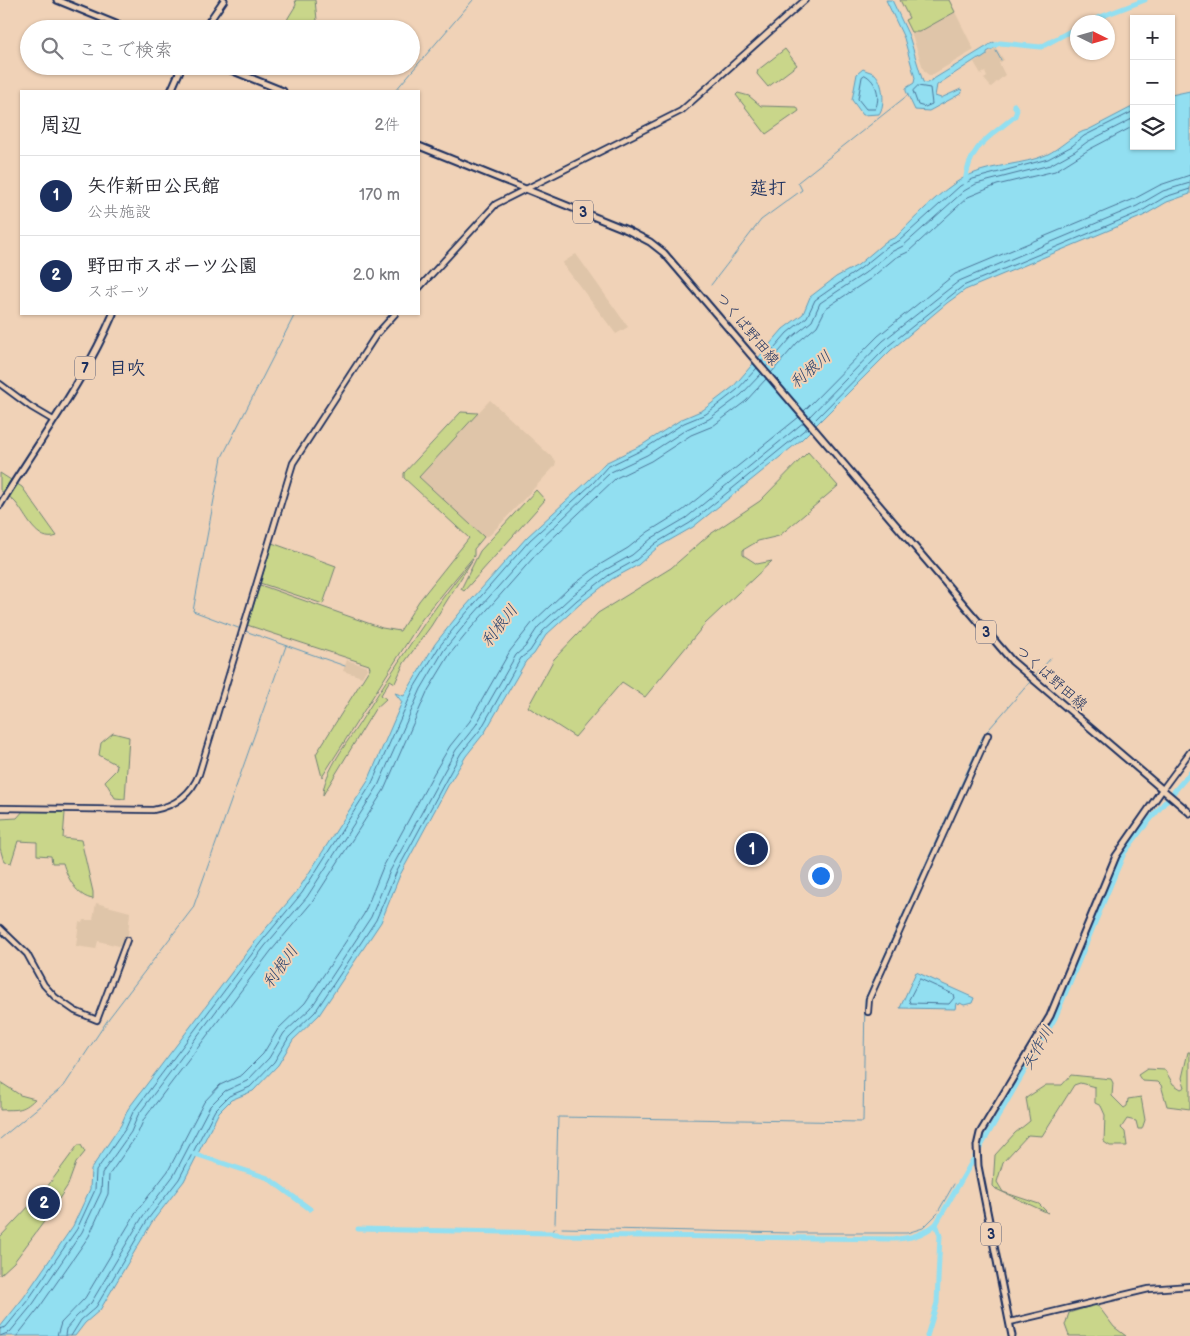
<!DOCTYPE html>
<html lang="ja">
<meta charset="utf-8">
<style>
body{margin:0;font-family:"Balsamiq Sans","Klee One",sans-serif;background:#f7f7f7;color:#2b2b33}
.controls{position:absolute;right:15px;top:15px;display:grid;overflow:hidden;border-radius:0px;box-shadow:0 1px 4px #0004}
.controls button{width:45px;height:45px;display:grid;place-items:center;padding:0;border:0;border-bottom:1px solid #e1e1e2;background:#fff;color:#2b2b33;font:25px sans-serif}
.compass{position:absolute;left:1070px;top:15px;width:45px;height:45px;border-radius:50%;background:#fff;box-shadow:0 1px 4px #0004;rotate:95deg}
.you{position:absolute;left:820px;top:875px;width:18px;height:18px;margin:-12px;border:4px solid #fff;border-radius:50%;background:#1a73e8;box-shadow:0 0 0 8px #1a73e833}
.badge{display:grid;place-items:center;width:32px;height:32px;border-radius:50%;background:#1b2f5e;color:#fff;font-size:16px;font-weight:700}
.pin{position:absolute;translate:-50% -50%;border:2px solid #fff;box-shadow:0 1px 5px #0006}
.list{margin:0;padding:0;list-style:none}
h2{display:flex;justify-content:space-between;align-items:center;height:65px;margin:0;padding:0 20px;font-size:21px}
h2 small{font-size:16px;font-weight:400;color:#7c7c81}
.list li{display:grid;grid-template-columns:32px 1fr auto;gap:15px;align-items:center;box-sizing:border-box;height:80px;padding:0 20px;border-top:1px solid #e1e1e2}
.list b{display:block;font-size:19px;white-space:nowrap}
.list p{margin:0;font-size:16px;white-space:nowrap;color:#7c7c81}
.list em{font-size:16px;font-style:normal;color:#7c7c81}
.icon{flex:none;width:28px;height:28px;fill:none;stroke:currentColor;stroke-width:2;stroke-linecap:round;stroke-linejoin:round}
.map{position:relative;flex:none;width:1190px;height:1336px;overflow:hidden}
.search{position:absolute;background:#fff;box-shadow:0 1px 4px #0004;left:20px;top:20px;width:400px;height:55px;display:flex;align-items:center;gap:12px;box-sizing:border-box;padding:0 18px;border-radius:28px;color:#7c7c81;font-size:19px}
.panel{position:absolute;background:#fff;box-shadow:0 1px 4px #0004;left:20px;top:90px;width:400px;height:225px;border-radius:0px}
.map>svg:first-child{display:block}
</style>
<div class="map">
<svg width="1190" height="1336" viewBox="0 0 1190 1336">
<rect width="100%" height="100%" fill="#f0d2b7"/>
<filter id="ink" filterUnits="userSpaceOnUse"><feTurbulence type="fractalNoise" baseFrequency=".02" numOctaves="2"/><feDisplacementMap in="SourceGraphic" scale="10" xChannelSelector="R" yChannelSelector="G"/><feConvolveMatrix kernelMatrix="1 2 1 2 8 2 1 2 1" color-interpolation-filters="sRGB"/></filter>
<g filter="url(#ink)">
<g fill="#dfc5a9">
<path d="M955 12 974 50 930 76 924 71 911 32H919Z"/>
<path d="M996 48 1004 60 999 63 1005 75 991 87 984 79 987 77 985 72 981 74 974 62Z"/>
<path d="M576 254 628 327 616 334 562 263Z"/>
<path d="M490 400 556 461 555 466 490 535 484 537 419 477Z"/>
<path d="M347 660 368 667 362 677 343 671Z"/>
<path d="M96 903 130 912 128 936 123 947 98 941 96 949 76 946 79 922 82 923 83 920H93Z"/>
</g>
<g fill="#c9d68a" stroke="#728274">
<path d="M295 0H315L317 20 307 29H285L288 18 296 5Z"/>
<path d="M900 0H949L955 12 919 32H911L905 20 909 18Z"/>
<path d="M785 49 797 65 768 87 757 74 758 70Z"/>
<path d="M738 93 749 96 761 106 797 107 799 111 766 134 736 95Z"/>
<path d="M461 412 478 413 419 477 484 537 474 549V556L422 619 322 777 316 754 370 668 369 665 247 625 260 585 382 628 400 631 419 601 469 538 404 478V473Z"/>
<path d="M808 452 838 486 779 536 758 541 743 550V555L757 564 772 561 705 624 645 697 622 682 575 737 528 707 554 659 598 613 671 568 709 535 760 501Z"/>
<path d="M0 473 22 487 57 536C37 544 26 515 16 503 12 498 5 494 0 490Z"/>
<path d="M536 490 545 500 464 591 461 589 480 551Z"/>
<path d="M272 543 336 566 323 604 260 583Z"/>
<path d="M473 559 431 626 404 663 395 683 390 680 381 695 386 699 375 709 323 795C323 773 349 740 361 721 396 665 431 610 473 559Z"/>
<path d="M113 733 129 737 125 799 115 798 105 781 116 770 117 765 99 755 101 743Z"/>
<path d="M24 810 63 811 65 813 63 838 81 840 93 892V899C77 897 67 877 63 863H52L51 856 37 855V842L18 841 11 863 4 862 0 848V819L17 818Z"/>
<path d="M1188 1052H1190V1109L1167 1106 1161 1085 1158 1082 1142 1081 1138 1075 1147 1069 1165 1070 1173 1084 1181 1089 1185 1087 1182 1078Z"/>
<path d="M1071 1075 1111 1079 1113 1083 1112 1096 1124 1108 1127 1106 1128 1099 1141 1097 1145 1120 1142 1129H1138L1136 1121 1127 1119 1121 1128 1125 1132 1127 1146H1110L1104 1142 1105 1115 1101 1106 1095 1103V1087L1080 1083 1074 1085 1042 1136 1028 1135 1003 1162 997 1182 1003 1192 1039 1204 1048 1213 996 1189 993 1186 995 1155 1015 1133 1030 1121 1026 1098 1046 1085H1062Z"/>
<path d="M0 1082 20 1095 35 1099C22 1112 17 1109 0 1110Z"/>
<path d="M78 1145H81L85 1152 76 1163 68 1185 46 1219 14 1262 0 1275V1237L47 1187Z"/>
<path d="M1094 1305 1099 1307 1114 1327 1126 1336H1069L1065 1325 1069 1313Z"/>
</g>
<g fill="#92dff1" stroke="#6299b6">
<path d="M886 0H892L909 36 923 82 927 83 994 42 996 47 987 52V55L981 59 978 58 937 85 935 96 941 98 961 89 962 93 929 111 915 110 906 91V88L914 83 915 78 904 38Z"/>
<path d="M863 69C866 71 872 72 875 74 883 82 886 105 879 114L863 115 852 100 857 74Z"/>
<path d="M1190 91V194L1167 202 1143 216 965 290 947 303 891 350 801 440 693 527 658 547 638 565 612 579 580 604 546 635 534 654 526 661 485 732 466 756 450 782 400 875 381 922 319 1015 293 1040 278 1065 253 1091 231 1100 219 1112 184 1181 152 1222 100 1310 85 1323 75 1336H0V1327L24 1297 73 1226 90 1189 91 1169 121 1125 128 1109 257 939 298 890 368 781 402 702 395 693 404 696 435 644 458 615 527 537 589 480 605 463 642 445 682 419 703 410 733 387 783 329 803 314 810 297 836 277 858 265 885 242 896 237C916 217 946 184 972 174 996 164 1022 165 1046 155 1060 149 1075 132 1088 130L1134 106V146H1171V95Z"/>
<path d="M916 972 974 998 972 1003 964 1005 960 1003 959 1005 956 1003 955 1009 900 1008Z"/>
</g>
<g fill="none" stroke-linecap="round" stroke-linejoin="round">
<g stroke="#4b7599" stroke-width="1">
<path d="M865 75C877 81 881 98 875 109H866L858 99 862 77Z"/>
<path d="M918 86 930 88 932 104 925 107 918 105 913 91Z"/>
<path d="M762 362 787 333 807 317 815 300 861 268 888 246 899 241 960 186 973 179 1048 159 1072 146 1084 136 1134 111"/>
<path d="M766 367 791 338 812 321 820 303 865 273 891 252 903 246 964 191 976 184 1050 165 1075 151 1087 142 1134 118"/>
<path d="M771 373 797 343 817 326 826 308 870 279 895 258 908 252 968 197 997 185 1055 171 1090 149 1134 126"/>
<path d="M804 411 878 336 955 274 1134 199 1160 185 1190 175"/>
<path d="M809 417 883 341 959 281 1137 206 1163 191 1190 183"/>
<path d="M813 422 888 346 963 286 1140 212 1165 197 1190 189"/>
<path d="M920 979 953 994 954 998 949 1004 910 1003 909 1000Z"/>
<path d="M0 1329 6 1327 28 1300 77 1229 95 1190 96 1171 126 1128 133 1112 261 942 302 893 372 783 415 686 439 647 462 618 530 540 593 483 607 467 644 449 684 423 706 414 737 390 757 368"/>
<path d="M0 1336 10 1332 33 1304 82 1232 101 1192 102 1173 131 1132 138 1115 265 946 307 897 378 786 421 689 444 650 467 622 535 545 611 472 647 455 687 429 709 419 741 395 762 373"/>
<path d="M17 1336 39 1308 89 1236 108 1194 109 1175 137 1135 144 1119 271 951 313 901 384 790 427 692 450 654 472 627 540 550 616 478 651 461 691 435 713 426 746 401 766 379"/>
<path d="M57 1336 61 1323 85 1298 137 1211 168 1171 204 1102 220 1085 242 1075 263 1054 278 1029 305 1003 364 914 383 867 434 773 450 746 470 721 510 651 533 622 568 589 601 564 628 548 648 532 682 511 799 417"/>
<path d="M65 1336 66 1329 76 1317 91 1303 143 1216 174 1175 210 1106 225 1091 247 1081 269 1058 284 1033 311 1008 371 917 390 871 441 777 456 750 476 725 516 655 525 647 538 627 573 595 605 570 632 555 652 538 686 518 804 422"/>
<path d="M71 1336 81 1320 96 1307 148 1219 179 1179 215 1110 229 1096 250 1087 274 1062 289 1037 315 1012 376 920 396 873 446 780 461 753 481 729 521 658 530 651 543 631 577 600 609 575 636 560 656 543 690 523 808 427"/>
</g>
<g stroke="#6299b6" stroke-width="1">
<path d="M996 51 1001 60"/>
<path d="M395 91 473 0"/>
<path d="M711 285 761 220 802 190 798 182 908 95"/>
<path d="M241 629 193 611 222 457 295 314"/>
<path d="M245 631 345 666"/>
<path d="M1034 677 1051 658"/>
<path d="M0 1139 64 1086 109 1018 193 908 286 646"/>
<path d="M939 1210 954 1184"/>
<path d="M555 1223 558 1117 863 1122 865 999 983 736 1030 682"/>
<path d="M562 1228 789 1233"/>
<path d="M550 1233 556 1228"/>
<path d="M793 1233H907L923 1228 938 1213"/>
</g>
<g stroke="#92dff1" stroke-width="5">
<path d="M1087 22 1145 0"/>
<path d="M991 47 1000 43 1041 47 1078 27"/>
<path d="M965 182C970 144 989 138 1015 116L1017 110 1014 105"/>
<path d="M192 1153 268 1178 310 1209"/>
<path d="M358 1229 550 1233 564 1235 893 1239C910 1239 923 1235 936 1224"/>
<path d="M927 1336 937 1303 940 1235 936 1224 1055 1018 1124 853 1142 829 1190 773"/>
</g>
<defs>
<g id="secondary">
<path d="M419 288 496 204 681 111 805 0"/>
<path d="M0 384 31 407 53 420"/>
<path d="M1162 790 1190 752"/>
<path d="M0 808 153 810C175 806 191 795 199 774L293 463 376 335 395 314"/>
<path d="M0 928 27 954 44 985 55 997 75 1011 97 1020 127 940"/>
<path d="M868 1012 869 999 988 735"/>
<path d="M1010 1322 1149 1289 1190 1286"/>
</g>
<g id="primary">
<path d="M57 0 128 29"/>
<path d="M204 29 224 0"/>
<path d="M221 66 283 91"/>
<path d="M171 91 182 66"/>
<path d="M419 146 627 230 650 242 664 253 1012 661 1190 813"/>
<path d="M0 505C38 442 84 382 113 314"/>
<path d="M1012 1336 978 1166 977 1146 980 1133 1050 1016 1116 856 1162 790"/>
</g>
</defs>
<use href="#secondary" stroke="#1b2f5e" stroke-width="8"/>
<use href="#primary" stroke="#1b2f5e" stroke-width="9"/>
<use href="#secondary" stroke="#f0d2b7" stroke-width="4.5"/>
<use href="#primary" stroke="#f0d2b7" stroke-width="5"/>
</g>
</g>
<g text-anchor="middle" dominant-baseline="central" stroke-width="4" stroke-linejoin="round" paint-order="stroke">
<g fill="#f0d2b7" stroke="#5b6079" stroke-width="1">
<rect x="573" y="200.5" width="20" height="23" rx="4"/>
<rect x="75" y="356.5" width="20" height="23" rx="4"/>
<rect x="976" y="620.5" width="20" height="23" rx="4"/>
<rect x="981" y="1222.5" width="20" height="23" rx="4"/>
</g>
<g font-size="14" font-weight="bold" fill="#1b2f5e">
<text x="583" y="212">3</text>
<text x="85" y="368">7</text>
<text x="986" y="632">3</text>
<text x="991" y="1234">3</text>
</g>
<g font-size="15" fill="#1b2f5e" stroke="#f0d2b7">
<text transform="translate(747 329) rotate(50)">つくば野田線</text>
<text transform="translate(1051 678) rotate(41)">つくば野田線</text>
</g>
<g font-size="16" font-style="italic" fill="#27416d" stroke="#f0d2b7">
<text transform="translate(811 370) rotate(-40)">利根川</text>
<text transform="translate(500 626) rotate(-52)">利根川</text>
<text transform="translate(281 967) rotate(-54)">利根川</text>
<text transform="translate(1038 1048) rotate(-60)">矢作川</text>
</g>
<g font-size="18" font-weight="bold" fill="#1b2f5e" stroke="#f0d2b7">
<text x="768" y="188">莚打</text>
<text x="127" y="368">目吹</text>
</g>
</g>
</svg>
<div class="controls">
<button>+</button>
<button>−</button>
<button><svg class="icon" aria-label="layers" viewBox="0 0 24 24"><path d="M12 4l9 5-9 5-9-5zM3 14l9 5 9-5"/></svg></button>
</div>
<svg class="compass" viewBox="-18 -18 36 36"><path d="M0-13l5 13h-10z" fill="#e53935"/><path d="M0 13l5-13h-10z" fill="#7c7c81"/></svg>
<div class="you"></div>
<div class="pin badge" style="left:752px;top:849px">1</div>
<div class="pin badge" style="left:44px;top:1203px">2</div>
<div class="search"><svg class="icon" aria-label="search" viewBox="0 0 24 24"><circle cx="10" cy="10" r="6"/><path d="M15 15l6 6"/></svg>ここで検索</div>
<section class="panel">
<h2>周辺<small>2件</small></h2>
<ul class="list">
<li><span class="badge">1</span><div><b>矢作新田公民館</b><p>公共施設</p></div><em>170 m</em></li>
<li><span class="badge">2</span><div><b>野田市スポーツ公園</b><p>スポーツ</p></div><em>2.0 km</em></li>
</ul>
</section>
</div>
